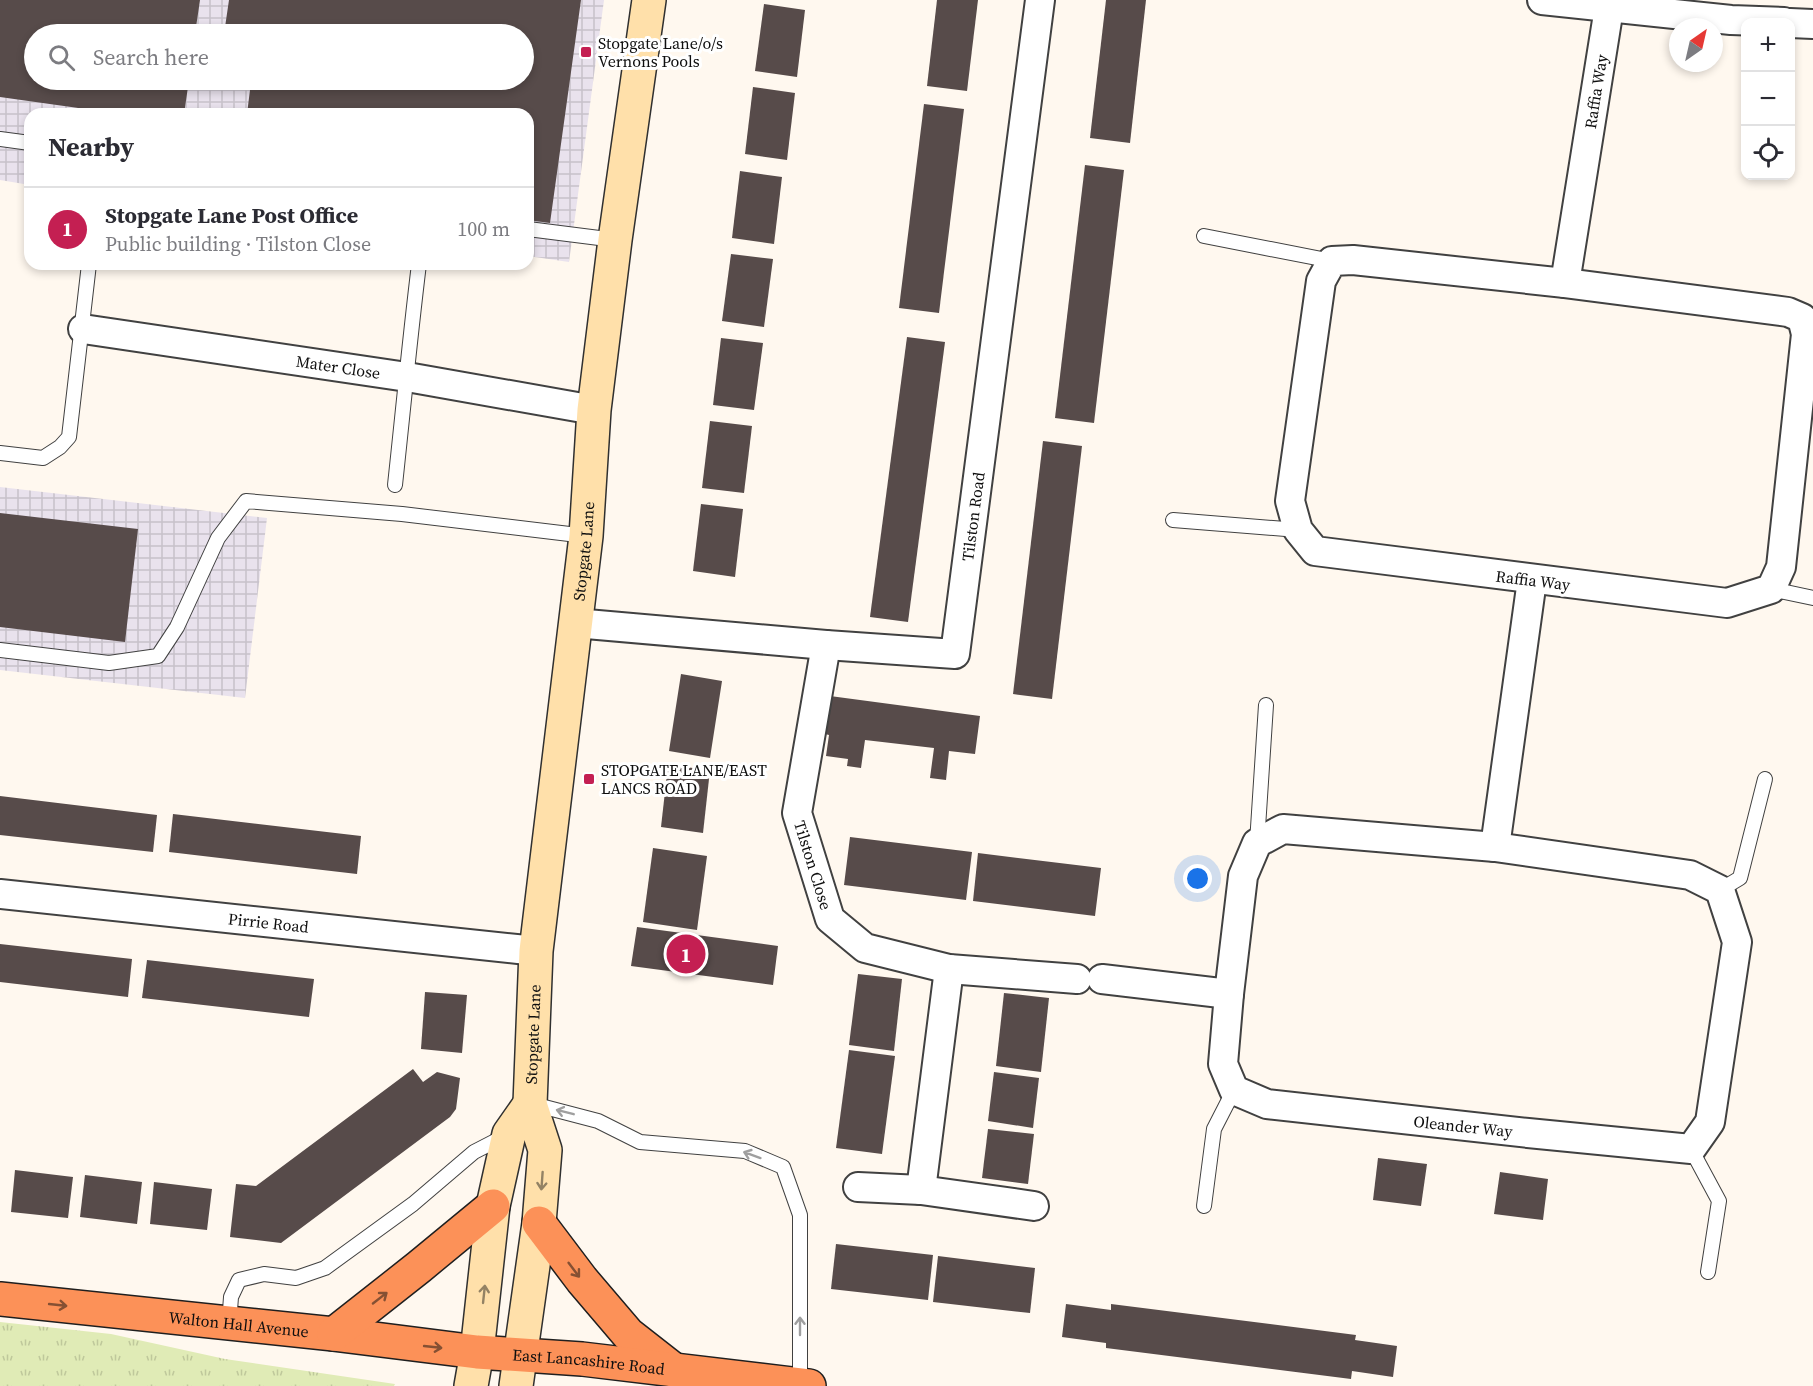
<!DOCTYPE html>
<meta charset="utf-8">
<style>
body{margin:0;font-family:"Source Serif 4",serif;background:#f7f7f7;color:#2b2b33}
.controls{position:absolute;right:18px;top:18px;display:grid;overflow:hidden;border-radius:12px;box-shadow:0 3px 9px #0003}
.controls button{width:54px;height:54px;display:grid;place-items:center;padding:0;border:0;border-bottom:2px solid #e1e1e2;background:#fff;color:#2b2b33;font:30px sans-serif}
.compass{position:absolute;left:1669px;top:18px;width:54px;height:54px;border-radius:50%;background:#fff;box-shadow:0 3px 9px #0003;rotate:34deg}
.you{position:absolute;left:1198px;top:879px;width:21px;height:21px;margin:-15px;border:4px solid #fff;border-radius:50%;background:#1a73e8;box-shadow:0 0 0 9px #1a73e833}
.badge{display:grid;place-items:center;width:39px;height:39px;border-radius:50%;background:#c41f52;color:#fff;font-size:20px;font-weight:700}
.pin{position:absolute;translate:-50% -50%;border:3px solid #fff;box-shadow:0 2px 6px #0006}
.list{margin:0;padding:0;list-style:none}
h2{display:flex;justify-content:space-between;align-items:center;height:78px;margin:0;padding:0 24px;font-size:26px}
h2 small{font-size:20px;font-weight:400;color:#7c7c81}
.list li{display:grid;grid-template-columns:39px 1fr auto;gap:18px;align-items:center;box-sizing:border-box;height:84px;padding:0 24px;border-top:2px solid #e1e1e2}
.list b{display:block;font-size:22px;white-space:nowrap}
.list p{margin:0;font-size:20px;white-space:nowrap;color:#7c7c81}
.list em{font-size:20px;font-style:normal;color:#7c7c81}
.icon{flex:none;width:33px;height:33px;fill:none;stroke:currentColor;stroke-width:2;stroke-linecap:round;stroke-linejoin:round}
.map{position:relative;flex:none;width:1813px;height:1386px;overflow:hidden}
.search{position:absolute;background:#fff;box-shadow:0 3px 9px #0003;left:24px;top:24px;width:510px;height:66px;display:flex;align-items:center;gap:15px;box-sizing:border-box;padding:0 21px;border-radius:33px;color:#7c7c81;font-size:22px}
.panel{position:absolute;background:#fff;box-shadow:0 3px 9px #0003;left:24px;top:108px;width:510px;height:162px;border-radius:18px}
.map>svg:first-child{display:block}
</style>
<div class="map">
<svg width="1813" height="1386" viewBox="0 0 1813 1386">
<defs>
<pattern id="industrial-grid" width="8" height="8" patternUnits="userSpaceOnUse" patternTransform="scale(1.5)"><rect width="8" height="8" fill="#e9e2ed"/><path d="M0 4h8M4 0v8" fill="none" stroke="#c7c1ca"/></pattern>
<pattern id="grass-tufts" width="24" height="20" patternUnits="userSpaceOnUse" patternTransform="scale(1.5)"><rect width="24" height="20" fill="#e0ebb6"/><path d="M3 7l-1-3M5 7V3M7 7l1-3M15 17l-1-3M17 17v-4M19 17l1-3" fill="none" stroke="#bfc89b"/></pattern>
</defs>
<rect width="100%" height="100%" fill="#fff8ef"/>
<g fill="url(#industrial-grid)" fill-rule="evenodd">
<path d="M0 0H604L569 262 528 256V114H30V185L0 180ZM34 34H524V80H34Z"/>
<path d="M0 487 267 518 245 698 0 670Z"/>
</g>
<path fill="url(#grass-tufts)" d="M0 1322 111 1334 225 1359 395 1384 394 1386H0Z"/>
<g fill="#574b4a">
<path d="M0 0H200L195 34H34V80H189L184 114H121L0 97Z"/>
<path d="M229 0H581L550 223 528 220V114H247L251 82 246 80H524V34H224Z"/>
<path d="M937 0H978L967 91 927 86Z"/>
<path d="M1106 0H1146L1130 143 1090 138Z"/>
<path d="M764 4 805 10 797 77 755 71Z"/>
<path d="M753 87 795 93 787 160 745 154Z"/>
<path d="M924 104 964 109 939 313 899 308Z"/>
<path d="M1085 165 1124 170 1094 423 1055 418Z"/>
<path d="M740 171 782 177 774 244 732 238Z"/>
<path d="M731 254 773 259 764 327 722 321Z"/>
<path d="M907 337 945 342 908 622 870 617Z"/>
<path d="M721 338 763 343 754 410 713 405Z"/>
<path d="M710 421 752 426 744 493 702 488Z"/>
<path d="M1043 441 1082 446 1052 699 1013 694Z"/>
<path d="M701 504 743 509 735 577 693 571Z"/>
<path d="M0 513 138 529 125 642 0 627Z"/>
<path d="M681 674 722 681 710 758 669 751Z"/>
<path d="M830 696 980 716 975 754 949 751 946 780 930 778 934 748 865 740 861 768 847 766 848 759 826 756 829 735 825 734Z"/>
<path d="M668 765 710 770 703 833 661 827Z"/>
<path d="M0 796 157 815 153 852 0 835Z"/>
<path d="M173 814 361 836 357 874 169 852Z"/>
<path d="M850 837 972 852 966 900 844 885Z"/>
<path d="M653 848 707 856 697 930 643 922Z"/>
<path d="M978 853 1101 868 1095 916 973 901Z"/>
<path d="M637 927 778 946 773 985 631 966Z"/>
<path d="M0 944 132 959 128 997 0 982Z"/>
<path d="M147 960 314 979 309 1017 142 998Z"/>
<path d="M858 974 902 979 894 1051 849 1045Z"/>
<path d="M425 992 467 995 462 1053 421 1049Z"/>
<path d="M1004 993 1049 998 1041 1072 996 1066Z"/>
<path d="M849 1050 895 1056 882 1154 836 1148Z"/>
<path d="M413 1069 423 1082 437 1072 460 1078 456 1109 450 1117 281 1243 230 1237 236 1184 256 1186Z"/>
<path d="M994 1072 1039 1078 1033 1128 988 1121Z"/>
<path d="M988 1129 1034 1134 1028 1184 982 1178Z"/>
<path d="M1378 1158 1427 1164 1421 1206 1373 1200Z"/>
<path d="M15 1170 73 1177 68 1218 11 1212Z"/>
<path d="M1500 1172 1548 1179 1543 1220 1494 1214Z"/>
<path d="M85 1175 142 1182 137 1224 80 1217Z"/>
<path d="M154 1182 212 1189 207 1230 150 1224Z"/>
<path d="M836 1244 933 1255 928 1300 831 1289Z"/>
<path d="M938 1256 1035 1268 1030 1313 933 1302Z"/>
<path d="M1066 1304 1111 1310V1304L1356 1335 1355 1340 1397 1346 1393 1377 1352 1371 1351 1379 1106 1348V1343L1062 1337Z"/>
</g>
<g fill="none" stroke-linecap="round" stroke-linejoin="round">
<defs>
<g id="service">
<path d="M0 139 30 143"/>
<path d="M528 229 615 240"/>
<path d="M1204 236 1332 261"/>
<path d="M0 453 43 458 60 447 69 437 89 264"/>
<path d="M395 485C403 411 410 337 419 264"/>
<path d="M1173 520 1298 530"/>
<path d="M1771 589 1813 598"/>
<path d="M0 650 109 663 158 656 177 627 218 538 246 501 402 514 586 536"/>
<path d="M1257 843 1266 705"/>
<path d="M1720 890 1740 878 1765 779"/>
<path d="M533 1104 598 1121 640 1142 745 1151 783 1167 800 1215V1385"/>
<path d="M1691 1149 1719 1201 1708 1272"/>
<path d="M1204 1206 1214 1129 1234 1090"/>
<path d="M229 1324 231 1297 239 1280 264 1274 296 1278 325 1268 413 1204 474 1152 507 1135"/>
</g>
<g id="minor">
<path d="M1542 0 1731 20 1784 22"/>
<path d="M1790 23 1813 24"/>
<path d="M1353 260 1565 283 1788 312 1802 318 1806 334 1781 567 1771 589 1727 603 1315 551 1298 530 1290 501 1321 281 1332 261Z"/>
<path id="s1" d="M1565 283 1609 8"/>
<path id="s2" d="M83 329 407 377 594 410"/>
<path id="s3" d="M575 623 826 645 955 654 1040 0"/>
<path id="s4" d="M826 645 797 813 830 919 865 948 949 969 1077 979"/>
<path d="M1283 829 1495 847 1690 875 1720 890 1737 942 1710 1122 1691 1149 1528 1133 1267 1104 1234 1090 1223 1064 1229 994 1243 876 1257 843Z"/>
<path d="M1495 847 1532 580"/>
<path id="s5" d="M0 894 536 951"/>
<path d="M1102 979 1229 994"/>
<path d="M858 1187 921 1190 1034 1206"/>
<path d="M921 1190 949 969"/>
</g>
<g id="secondary">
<path d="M471 1386 477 1352 493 1206 509 1134 530 1104"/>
<path id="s6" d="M516 1386 539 1223 545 1150 530 1104 536 951 586 536 594 410 615 240 649 0"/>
</g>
<g id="trunk">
<path d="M539 1223 582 1280 628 1334 674 1370"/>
<path id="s7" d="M0 1299 334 1334 477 1352 582 1359 809 1386"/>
<path d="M334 1334 419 1267 493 1206"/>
</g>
</defs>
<use href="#service" stroke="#414141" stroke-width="16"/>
<use href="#minor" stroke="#414141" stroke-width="32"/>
<use href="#secondary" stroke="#303030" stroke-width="36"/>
<use href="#trunk" stroke="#1f1f1f" stroke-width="36"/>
<use href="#service" stroke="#fff" stroke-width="14"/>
<use href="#minor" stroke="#fff" stroke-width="28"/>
<use href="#secondary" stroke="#ffe0aa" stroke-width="33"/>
<use href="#trunk" stroke="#fc9158" stroke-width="33"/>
</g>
<defs><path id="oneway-shaft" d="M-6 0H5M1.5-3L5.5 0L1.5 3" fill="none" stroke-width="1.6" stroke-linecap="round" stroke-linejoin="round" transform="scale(1.5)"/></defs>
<g stroke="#9f9f9f">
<use href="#oneway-shaft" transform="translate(565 1112) rotate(-166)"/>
<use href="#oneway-shaft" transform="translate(752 1155) rotate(-160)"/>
<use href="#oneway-shaft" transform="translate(800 1326) rotate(-90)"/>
</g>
<g stroke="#938264">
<use href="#oneway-shaft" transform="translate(542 1181) rotate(94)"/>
<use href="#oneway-shaft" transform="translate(484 1294) rotate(-84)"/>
</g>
<g stroke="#855033">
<use href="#oneway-shaft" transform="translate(574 1270) rotate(53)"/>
<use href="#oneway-shaft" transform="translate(380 1298) rotate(-38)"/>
<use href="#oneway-shaft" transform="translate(58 1305) rotate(6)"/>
<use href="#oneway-shaft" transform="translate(433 1347) rotate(6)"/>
</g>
<g fill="#c41f52" stroke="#fff" stroke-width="2">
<rect x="580" y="46" width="12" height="12" rx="3"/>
<rect x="583" y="773" width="12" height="12" rx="3"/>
</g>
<g text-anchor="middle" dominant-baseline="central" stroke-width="6" stroke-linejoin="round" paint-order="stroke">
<g font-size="16" fill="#0e0e0e" stroke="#fff" text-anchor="start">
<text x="598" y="43">Stopgate Lane/o/s<tspan x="598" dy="18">Vernons Pools</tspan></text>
<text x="601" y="770">STOPGATE LANE/EAST<tspan x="601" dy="18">LANCS ROAD</tspan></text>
</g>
<g font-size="16" fill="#0e0e0e" stroke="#fff">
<text stroke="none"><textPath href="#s1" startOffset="194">Raffia Way</textPath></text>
<text stroke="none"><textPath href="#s2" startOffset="258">Mater Close</textPath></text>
<text stroke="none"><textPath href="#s3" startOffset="520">Tilston Road</textPath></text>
<text stroke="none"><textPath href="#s6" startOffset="842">Stopgate Lane</textPath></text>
<text transform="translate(1533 580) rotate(7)">Raffia Way</text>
<text stroke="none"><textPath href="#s4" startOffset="225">Tilston Close</textPath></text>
<text stroke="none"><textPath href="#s5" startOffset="270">Pirrie Road</textPath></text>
<text stroke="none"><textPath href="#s6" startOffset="356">Stopgate Lane</textPath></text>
<text transform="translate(1463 1126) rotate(6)">Oleander Way</text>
<text stroke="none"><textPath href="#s7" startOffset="240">Walton Hall Avenue</textPath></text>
<text stroke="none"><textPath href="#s7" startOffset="592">East Lancashire Road</textPath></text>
</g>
</g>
</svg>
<div class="controls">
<button>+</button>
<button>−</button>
<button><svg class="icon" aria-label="locate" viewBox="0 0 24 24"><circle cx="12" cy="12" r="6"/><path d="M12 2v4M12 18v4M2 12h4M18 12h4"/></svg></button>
</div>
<svg class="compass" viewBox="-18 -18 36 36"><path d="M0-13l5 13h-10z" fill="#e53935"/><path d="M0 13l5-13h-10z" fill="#7c7c81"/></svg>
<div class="you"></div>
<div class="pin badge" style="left:686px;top:954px">1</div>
<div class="search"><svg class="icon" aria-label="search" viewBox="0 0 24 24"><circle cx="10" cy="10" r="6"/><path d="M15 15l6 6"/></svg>Search here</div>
<section class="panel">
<h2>Nearby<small></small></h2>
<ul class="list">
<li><span class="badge">1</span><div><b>Stopgate Lane Post Office</b><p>Public building · Tilston Close</p></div><em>100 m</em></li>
</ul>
</section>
</div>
